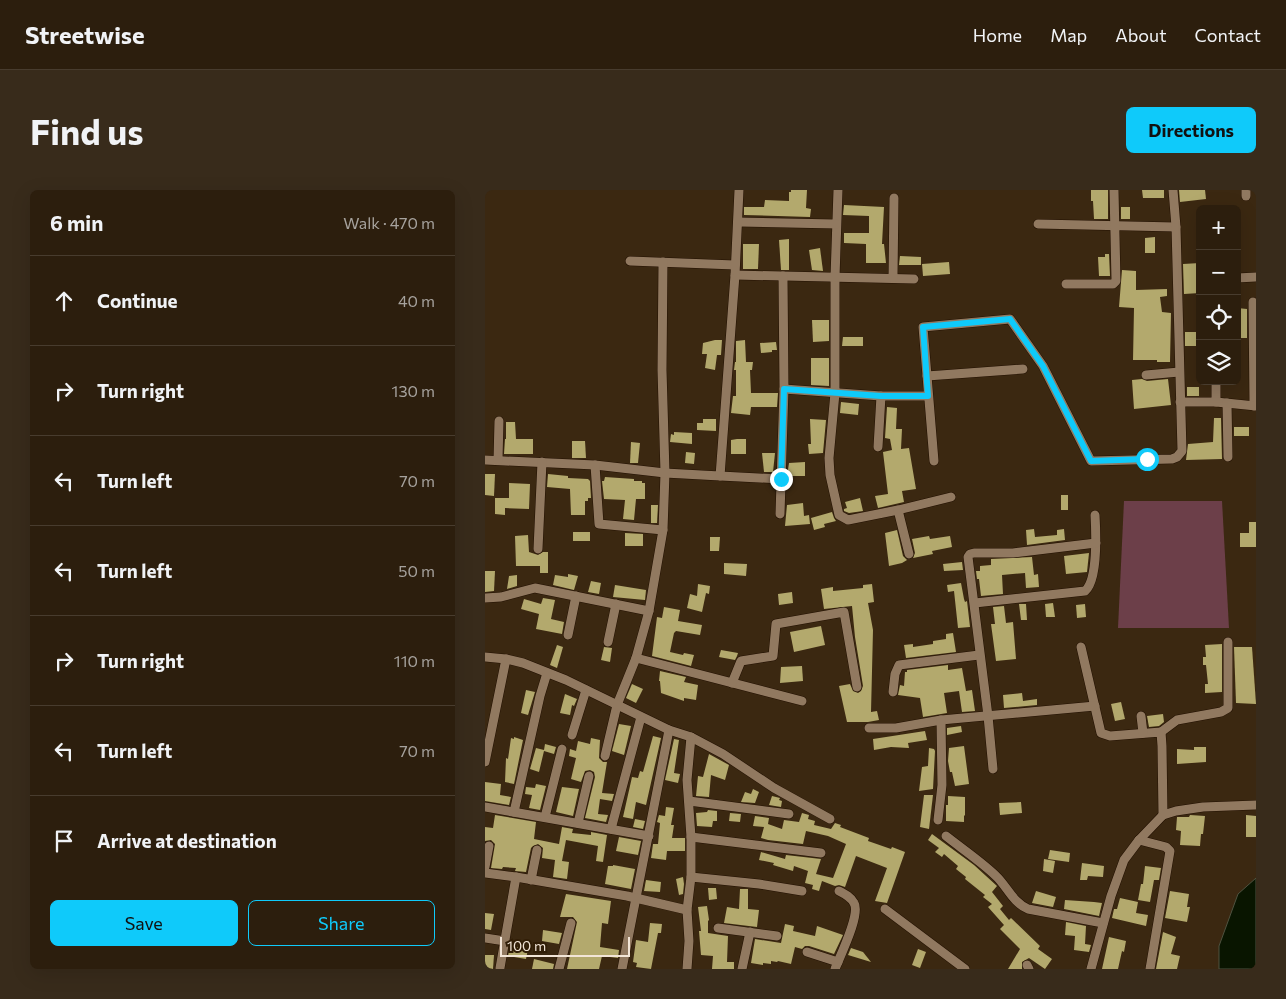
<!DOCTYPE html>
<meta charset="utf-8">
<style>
body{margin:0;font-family:Commissioner,sans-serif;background:#382b1b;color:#f1f3f6}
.controls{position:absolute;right:15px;top:15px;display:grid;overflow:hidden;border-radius:8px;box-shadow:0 5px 20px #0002}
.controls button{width:45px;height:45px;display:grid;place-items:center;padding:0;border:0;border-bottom:1px solid #483c2e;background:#2c1e0d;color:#f1f3f6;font:25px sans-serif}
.scale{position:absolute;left:15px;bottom:12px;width:130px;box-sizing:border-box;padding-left:5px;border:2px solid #f2e5d7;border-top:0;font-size:14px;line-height:18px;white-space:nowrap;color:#f2e5d7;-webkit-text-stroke:4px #311e07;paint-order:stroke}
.stop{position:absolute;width:15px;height:15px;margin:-11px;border:4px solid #0fcafa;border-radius:50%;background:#fff}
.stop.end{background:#0fcafa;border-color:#fff;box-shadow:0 1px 5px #0008}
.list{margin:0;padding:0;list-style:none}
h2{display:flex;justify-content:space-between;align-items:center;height:65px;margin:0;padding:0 20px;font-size:21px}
h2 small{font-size:16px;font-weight:400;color:#a6a29d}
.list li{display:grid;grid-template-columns:32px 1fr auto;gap:15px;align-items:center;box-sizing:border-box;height:90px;padding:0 20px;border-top:1px solid #483c2e}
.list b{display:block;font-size:19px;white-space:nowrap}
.list em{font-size:16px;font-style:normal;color:#a6a29d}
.actions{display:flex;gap:10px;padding:15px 20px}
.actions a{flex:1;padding:11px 0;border:1px solid #0fcafa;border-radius:8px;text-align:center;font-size:18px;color:#0fcafa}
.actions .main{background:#0fcafa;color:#111}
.icon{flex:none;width:28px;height:28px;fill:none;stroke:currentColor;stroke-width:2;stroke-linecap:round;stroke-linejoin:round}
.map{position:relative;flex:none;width:771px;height:779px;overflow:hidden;border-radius:8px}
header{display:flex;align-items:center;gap:30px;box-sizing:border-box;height:70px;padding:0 25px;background:#2c1e0d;border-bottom:1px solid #483c2e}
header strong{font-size:24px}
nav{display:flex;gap:28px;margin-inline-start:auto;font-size:18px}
.intro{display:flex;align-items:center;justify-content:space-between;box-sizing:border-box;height:120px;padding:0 30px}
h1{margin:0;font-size:35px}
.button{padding:12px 22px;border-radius:8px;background:#0fcafa;color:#111;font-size:18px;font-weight:700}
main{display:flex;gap:30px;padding:0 30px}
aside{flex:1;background:#2c1e0d;border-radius:8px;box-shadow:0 5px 20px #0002}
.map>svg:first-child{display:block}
</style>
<header>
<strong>Streetwise</strong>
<nav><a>Home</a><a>Map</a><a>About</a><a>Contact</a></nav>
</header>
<div class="intro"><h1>Find us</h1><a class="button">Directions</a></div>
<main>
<aside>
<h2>6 min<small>Walk · 470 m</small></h2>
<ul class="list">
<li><svg class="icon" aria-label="ahead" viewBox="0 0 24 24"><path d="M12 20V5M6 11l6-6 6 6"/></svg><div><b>Continue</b></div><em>40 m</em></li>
<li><svg class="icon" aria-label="right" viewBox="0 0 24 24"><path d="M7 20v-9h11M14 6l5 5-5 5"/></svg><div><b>Turn right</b></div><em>130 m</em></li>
<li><svg class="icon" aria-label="left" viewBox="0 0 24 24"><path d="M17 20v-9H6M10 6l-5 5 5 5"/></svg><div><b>Turn left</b></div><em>70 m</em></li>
<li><svg class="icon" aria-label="left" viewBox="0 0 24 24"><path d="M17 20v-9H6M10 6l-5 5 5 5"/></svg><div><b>Turn left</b></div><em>50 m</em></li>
<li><svg class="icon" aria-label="right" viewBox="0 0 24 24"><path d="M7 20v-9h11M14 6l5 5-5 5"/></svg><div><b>Turn right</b></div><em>110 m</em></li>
<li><svg class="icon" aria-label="left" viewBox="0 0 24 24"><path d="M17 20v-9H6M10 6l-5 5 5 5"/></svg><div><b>Turn left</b></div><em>70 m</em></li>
<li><svg class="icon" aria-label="arrive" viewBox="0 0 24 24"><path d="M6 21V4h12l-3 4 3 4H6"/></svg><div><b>Arrive at destination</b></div></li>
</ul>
<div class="actions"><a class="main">Save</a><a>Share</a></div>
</aside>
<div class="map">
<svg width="771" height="779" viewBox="0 0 771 779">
<rect width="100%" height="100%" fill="#3b2811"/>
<path fill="#6c3f49" d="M639 311H737L744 438H633Z"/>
<path fill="#091500" stroke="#4f5340" d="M771 688V779H734V756L753 704Z"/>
<g fill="#b3a96d">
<path d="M306 0H322L321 18 326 19 325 27 259 25V17H279L280 10 304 11V2H306Z"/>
<path d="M606 0H623V29H609L608 11H606Z"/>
<path d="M657 0H679V8H658Z"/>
<path d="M694 0H720L721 9 695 12Z"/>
<path d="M359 15 399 17 397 54H399L401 73H381V54L359 53V43H384V26L358 25Z"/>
<rect x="636" y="17" width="9" height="12"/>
<path d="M670 47V63H660V48Z"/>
<path d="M304 49V80H296L294 50Z"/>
<path d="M258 54H274L273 79H258Z"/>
<path d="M335 58 338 81 327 80 324 60Z"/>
<path d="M620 64H624L625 86H614L613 67H620Z"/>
<path d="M415 66 436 67V75H414Z"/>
<path d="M464 72 465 84 438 86 437 74Z"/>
<path d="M715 73V103L699 104 698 74Z"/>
<path d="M637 80 651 81V100L682 99V106L675 107 677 122 686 123 685 172H672V170H648L649 118 634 117Z"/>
<path d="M752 118 762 119V148H752Z"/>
<path d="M327 130H344V151L328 152Z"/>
<rect x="700" y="142" width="15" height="14"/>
<path d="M358 147H378V156H357Z"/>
<path d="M230 150H237L236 165H232L230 180 220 178 222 164H217L218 153Z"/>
<path d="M260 150 261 172H268L267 180H265L266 203H293L292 217H266L265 225 246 223 248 206H251V180H249L250 172H251V151Z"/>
<path d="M291 152 292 160H287V162L276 163 275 153Z"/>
<path d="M326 168H344V196L326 195Z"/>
<path d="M657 189 662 191 683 189 686 215 649 219 647 190Z"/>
<rect x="702" y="197" width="12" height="9"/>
<path d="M356 212 374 214 373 225 355 223Z"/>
<path d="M402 217 412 218 411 239H417L416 259 424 258 431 299 417 301 419 312 393 318 390 306 403 304 398 262 407 260 405 249 400 248Z"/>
<path d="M729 228H736L737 269 701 270 703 254 728 252Z"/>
<path d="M218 229H231V241L212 240V233H218Z"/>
<path d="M325 229 341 230 338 263 324 264 323 254H326Z"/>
<path d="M21 232H30L31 249H48V264H19L20 249H21Z"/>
<rect x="749" y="237" width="15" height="9"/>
<path d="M189 242 207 243V254L185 252 186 244 189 245Z"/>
<path d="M252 249H261V264H246V250Z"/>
<path d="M87 251H100L101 268H87Z"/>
<path d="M146 252 155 253 153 273H145Z"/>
<path d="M201 262 210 263 209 274 200 273Z"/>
<path d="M277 263H290L288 282H279Z"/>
<path d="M320 272V286H302L304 273Z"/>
<path d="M0 284H10L9 306 0 305Z"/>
<path d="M63 284 83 286V288L103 289 105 291 106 308H103V311H100V325H86L85 299 62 297Z"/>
<path d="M120 287 149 289V291H157V293H160V309H151L149 330 138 329 140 310 119 309 117 291H119Z"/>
<path d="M24 293 45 294 44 319 20 318V325L10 324V308H24Z"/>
<rect x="576" y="305" width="7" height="15"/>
<path d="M375 308 378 321 364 323 359 321V319L362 318 360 312Z"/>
<path d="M318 313 319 326 324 325 325 334 300 336 302 315Z"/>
<path d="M166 315H173L172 333H166Z"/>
<path d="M347 322 349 328 351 331 339 334 340 337 329 340 326 328Z"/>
<path d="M764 332H771V357H755V343H764Z"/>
<path d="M549 339 550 347 572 345V340L579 339 580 350 542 355 541 340Z"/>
<path d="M412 340 418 366 422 370 417 373 404 376 400 343Z"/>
<rect x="88" y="342" width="17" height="9"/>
<path d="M140 343 158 344V356H140Z"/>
<path d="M43 345 44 362 53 365 58 362H63V383H55V376H31L30 346Z"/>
<path d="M444 346 445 349 465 346 467 357 447 361 448 364 428 368 430 363 427 349Z"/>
<path d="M225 347H235L234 361H225Z"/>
<path d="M604 363 602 382 581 384 579 366Z"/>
<path d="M547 367 549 385 553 384 554 397 541 398 540 383 517 385 518 404 496 406 494 389H492L491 381H495V376L506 375V369Z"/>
<path d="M477 372 478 380 459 381 458 374Z"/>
<path d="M239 373 262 374 261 386 239 384Z"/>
<path d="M0 381H10L9 401 0 402Z"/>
<path d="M83 384 93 386 89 400 68 395 70 385 83 387Z"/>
<path d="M32 385V396L22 399 24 386Z"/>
<path d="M106 391 116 393 114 404 103 402Z"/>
<path d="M476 393 479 409 480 412 482 411 485 437 473 438 469 401 463 402 462 395Z"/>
<path d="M213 394 225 396 224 404 221 403 217 422 202 418 205 404 212 406Z"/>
<path d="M387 394 389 412 383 413 388 440 386 522 392 521 394 530 383 532H362L354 496 365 494 368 501 373 503 376 501 378 496 370 447 367 416 339 419 336 399 348 397V401L378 398V395Z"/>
<path d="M130 395 161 400 160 410 128 407Z"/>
<path d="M307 402 308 413 294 415 293 404Z"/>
<path d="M58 408 70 410 66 429 79 432 77 444 51 439 54 424 36 419 39 409 56 414Z"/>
<path d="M568 413 570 427H561L560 414Z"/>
<path d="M534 414H541L542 430H536Z"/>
<path d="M600 414 601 427 592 428 591 415Z"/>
<path d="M519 416 521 433 528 432 531 469 511 471 506 434H510L508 417Z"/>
<path d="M179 417 195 420 193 431 217 435 215 445 191 441 189 443 185 462 198 465 199 463 209 465 206 476 167 466 172 427 177 428Z"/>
<path d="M336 436 340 455 309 462 305 442Z"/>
<path d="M468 443 471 462 421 468 419 455 428 454V457L448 454V451L461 449V444Z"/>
<path d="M737 454V502L720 503V494H723L721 475H718V467H721L720 455Z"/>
<path d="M72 455 78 457 72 478 65 475Z"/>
<path d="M119 457 127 458 125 472 116 470Z"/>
<path d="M749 457H767L771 514 751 513Z"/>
<path d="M236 460 253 463 252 466 250 470 234 467Z"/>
<path d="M463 475V480L477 478 481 501 487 500 490 521 477 522 474 501 459 503 462 523 438 527 435 508 413 505 415 495 419 496 420 482H422V480Z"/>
<path d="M317 476 318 491 295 493 296 477Z"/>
<path d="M175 481 201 487 199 492 213 495 211 510 199 508V511L176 503 175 491H174Z"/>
<path d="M147 494 158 499 151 513 141 508Z"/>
<path d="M41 500 50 502 43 525 36 523Z"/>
<path d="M537 503 538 511 552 509V515L519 518 518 505Z"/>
<path d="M80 504 92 509 89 516 87 515 85 525 75 523Z"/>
<path d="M636 512 640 529 630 531 626 514Z"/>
<path d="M678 524 679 532 674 536 664 537 662 526Z"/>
<path d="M134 534 146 536 139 565 127 561Z"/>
<path d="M476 536 477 542 462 545V538Z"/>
<path d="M440 541 442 550 423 553 424 558 406 557 389 560 388 549Z"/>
<path d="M168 546 176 548 161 615 151 612 148 629 138 627 147 587 153 588 155 581 158 582Z"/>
<path d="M29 547 38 550 29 594 20 592 21 568 23 569 26 548 29 549Z"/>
<path d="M106 548 115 550 114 568 118 572H122L117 603 129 604 127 611 115 609 113 624 123 625 121 632 100 628 110 587 109 582 105 580 100 581 96 592 86 589 91 568 84 566 85 559 91 561 93 551 105 554Z"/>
<path d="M189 549 194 550 189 583 195 584 193 593 180 590Z"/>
<path d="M60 554 71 557 69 564 59 561 54 582 45 579 51 558 59 560Z"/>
<path d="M479 556 484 594 470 596 467 582H465L463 571 464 558Z"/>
<path d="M709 557H721V572L692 574V559L709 560Z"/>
<path d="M444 558 449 559 450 561 448 599 434 601 437 577 443 576Z"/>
<path d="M224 564 244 575 240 590 226 585 224 607 211 606 213 586 218 587Z"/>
<path d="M0 592 16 594 15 605 26 607 24 615 0 611Z"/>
<path d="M51 594 61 596 55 620 44 618 47 605 40 604 41 597 50 598Z"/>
<path d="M77 597 94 599 88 626 71 622Z"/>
<path d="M268 599 274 602 270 613 256 612 260 602 266 604Z"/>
<path d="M439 605H448L444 639 435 637Z"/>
<path d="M287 606 295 608 294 610 297 611 296 617 284 615Z"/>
<path d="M463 606 480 607V626L479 625V632L461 631V615H463Z"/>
<path d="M536 612 537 623 515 625 514 613Z"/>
<path d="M181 617 189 618 186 635H189L187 648H200V661H182L181 670 166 668 168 654H173L175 633 172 632 174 625 180 626Z"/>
<path d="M223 620 232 621V631H228L227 637 212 636 211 623 222 622Z"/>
<path d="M245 623 256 624 255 632 244 631Z"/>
<path d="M317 623 324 625 323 629 330 631 329 635 346 639 350 633 356 635 355 637 384 648 383 651 406 659 407 657 420 662 402 713 390 711 402 678 371 666 360 697 354 695 350 696 337 691 334 701 327 699 328 695 320 693 323 681 309 676 308 681 288 675 289 673 274 670 276 662 300 669 301 665 336 669 331 684 348 688 361 654 343 646 321 641 318 654 283 650 276 648 279 637 268 636 270 626 284 628 283 634 297 639 299 630 314 632Z"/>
<path d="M10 625 51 632 49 649 74 654 77 637 88 639 87 643 106 645V642L122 645 118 672 111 671 113 656 81 650 77 671 84 672 82 689 68 687 70 670 57 668 58 658 53 654 48 656 46 658 41 682 30 681 31 678 18 677 17 679 6 678 10 654 6 650 0 651V637L8 638Z"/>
<path d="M705 625 720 626 718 644H716L715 656 695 655 696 641 691 640 692 627H704Z"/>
<path d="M761 625 771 626V647H761Z"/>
<path d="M150 629 160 631 158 639 148 637Z"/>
<path d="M447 644 489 675 512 696 507 702 518 716 515 719 524 730 526 728 555 756 553 759 567 769 560 779 544 768 537 772V779H523L535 759 515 739 519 735 503 717 507 714 498 707 500 705 480 689 481 687 471 679 473 676 459 664 457 667 450 662 454 658 443 650Z"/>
<path d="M134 647 156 651 153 665 131 661Z"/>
<path d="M565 660 585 663 584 672 563 669Z"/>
<path d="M559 669 570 671 568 683 558 681Z"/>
<path d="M597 673 619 676 618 687 603 686 602 690H595Z"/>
<path d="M128 675 150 679 146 699 120 694 123 676H128Z"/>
<path d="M660 676 676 678 674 690H669L665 712 653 710 656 694H658Z"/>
<path d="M198 687 199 694 198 704 194 705 191 689Z"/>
<path d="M161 690 176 692 175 702 159 701Z"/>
<path d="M223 698H231L232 709 224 710Z"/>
<path d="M255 699H263V719L274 720 272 737 239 733 242 717 254 719Z"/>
<path d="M551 701 571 707 568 717 547 713Z"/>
<path d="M685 701 704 704 702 717H705L702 732 680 728Z"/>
<path d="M81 704 126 711 123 734 117 733 115 757 134 760 133 768 117 766 114 779H82L92 732 88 727H75Z"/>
<path d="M635 708 653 712 651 723 663 725 661 736 627 728 629 719H632Z"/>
<path d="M580 710 609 712 617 713 614 726 579 719Z"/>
<path d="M222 716 224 730 223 731V743L243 746 242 772H249V779H227L228 766 216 765 214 741H216L213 717Z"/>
<path d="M0 723 9 724 6 740 0 739Z"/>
<path d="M581 732 601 736 600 754 606 755 604 762 589 760 590 746 580 745Z"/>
<path d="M165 733 177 734 176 743H173L166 779 151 777 152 773 148 772 151 750 163 752Z"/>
<path d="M300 734 309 736 308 741 330 746 332 736 358 745 349 764 324 756H320L317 759 310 757 306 774 293 771 292 772 286 771V774L278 773V775L266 773 270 749 296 753Z"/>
<path d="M58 740 77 743 74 754 57 751Z"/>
<path d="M678 742 691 747 686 764 695 766 692 779H671Z"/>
<path d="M624 747 641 751 639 762 637 761 633 779H617Z"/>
<path d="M25 756 43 759 41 769 23 766Z"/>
<path d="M366 758 378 762 386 772 363 765Z"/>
<path d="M433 759 441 762 435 778 427 775Z"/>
<path d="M0 765H9L8 779 0 778Z"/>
<path d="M49 769 69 774 68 779H47Z"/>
</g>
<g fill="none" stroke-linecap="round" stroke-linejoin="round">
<defs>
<g id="minor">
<path d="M353 0 350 87V203L344 268 345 285 354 325 363 330 413 320 466 307"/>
<path d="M761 6V0"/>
<path d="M253 32 351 34"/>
<path d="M553 34 691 37"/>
<path d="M145 71 250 75"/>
<path d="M178 72 177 180 180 283 178 340 164 421 151 468 317 511"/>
<path d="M250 85 429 89"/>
<path d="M408 88 409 8"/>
<path d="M752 88 771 87"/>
<path d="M581 94H628L631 91 629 0"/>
<path d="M768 112 769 216"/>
<path d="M661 185 694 182"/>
<path d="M442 186 538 179"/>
<path d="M731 191V212"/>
<path d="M299 199 396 206H443"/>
<path d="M695 212H731L771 216"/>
<path d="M742 213 743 267"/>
<path d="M393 257 396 206"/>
<path d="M0 270 110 275 180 283 235 286 250 85 254 0"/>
<path d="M13 270 14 231"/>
<path d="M449 271 438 137 525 129 558 176 606 271 687 269 692 267 697 261 691 37 688 0"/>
<path d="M110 275 114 334 178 340"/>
<path d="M235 286 296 289"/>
<path d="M413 320 424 364"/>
<path d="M295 324 299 199 298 86"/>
<path d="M53 359 57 272"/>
<path d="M0 408 16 407 50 398 164 421"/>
<path d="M490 413 600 401C613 390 611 342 610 325"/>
<path d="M83 445 91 406"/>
<path d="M123 452 131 414"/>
<path d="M596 457 616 543 625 546 676 542 677 556 678 625"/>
<path d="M0 467 21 469"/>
<path d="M247 493 256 471 288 466 291 434 359 422 372 497"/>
<path d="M408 502 410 484 414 475 494 465"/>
<path d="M656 526 658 543"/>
<path d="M384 538H411L456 530 610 516"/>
<path d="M184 540 206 547 238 564 289 598 345 629"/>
<path d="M676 542 692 530 736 522 743 518V452"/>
<path d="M87 545 101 500"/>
<path d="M206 547 202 590 206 647 336 663"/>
<path d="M120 566 132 515 151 468"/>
<path d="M0 572 21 469 38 473 81 490 184 540 137 779"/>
<path d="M508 579 503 526 483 367 485 364 489 363H528L611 353"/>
<path d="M204 611 304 624"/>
<path d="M0 617 164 646"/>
<path d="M29 622 55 506 62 483"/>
<path d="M60 627 77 559"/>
<path d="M453 630 457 595 456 530"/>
<path d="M93 633 104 586"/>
<path d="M126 639 156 527"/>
<path d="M461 646C476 658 501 675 513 688 524 700 528 712 543 719L618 733"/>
<path d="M206 647V687L274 694 317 701"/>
<path d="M654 650 681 657 685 661 665 779"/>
<path d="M0 677 4 656"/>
<path d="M0 683 31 687 15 778"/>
<path d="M31 687 142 706 202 720"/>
<path d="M46 690 52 660"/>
<path d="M400 719 480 779"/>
<path d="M233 738 292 746"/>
<path d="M0 748 20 751"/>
<path d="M322 762 353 772"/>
<path d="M542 775 544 779"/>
<path d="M74 779 86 733"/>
<path d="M202 779 204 751 202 720 206 687"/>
<path d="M257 779 265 742"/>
<path d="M350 779C355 766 376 724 369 713 366 707 360 704 354 701"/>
<path d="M606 779 626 706 639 670 654 650 678 625 691 621 718 617 771 615"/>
</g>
</defs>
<use href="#minor" stroke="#221000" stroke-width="10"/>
<use href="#minor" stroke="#917960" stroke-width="9"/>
</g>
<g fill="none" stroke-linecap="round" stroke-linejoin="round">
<path stroke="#0fcafa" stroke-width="6" d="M296 289 299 199 396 206H443L438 137 525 129 558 176 606 271 662 269"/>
</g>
</svg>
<div class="controls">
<button>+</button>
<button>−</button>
<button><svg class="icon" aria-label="locate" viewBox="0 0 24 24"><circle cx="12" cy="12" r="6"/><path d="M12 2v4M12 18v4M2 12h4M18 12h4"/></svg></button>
<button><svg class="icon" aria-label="layers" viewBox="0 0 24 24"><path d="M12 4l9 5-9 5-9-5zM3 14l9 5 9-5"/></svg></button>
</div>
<div class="scale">100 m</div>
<div class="stop" style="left:662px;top:269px"></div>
<div class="stop end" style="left:296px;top:289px"></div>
</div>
</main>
